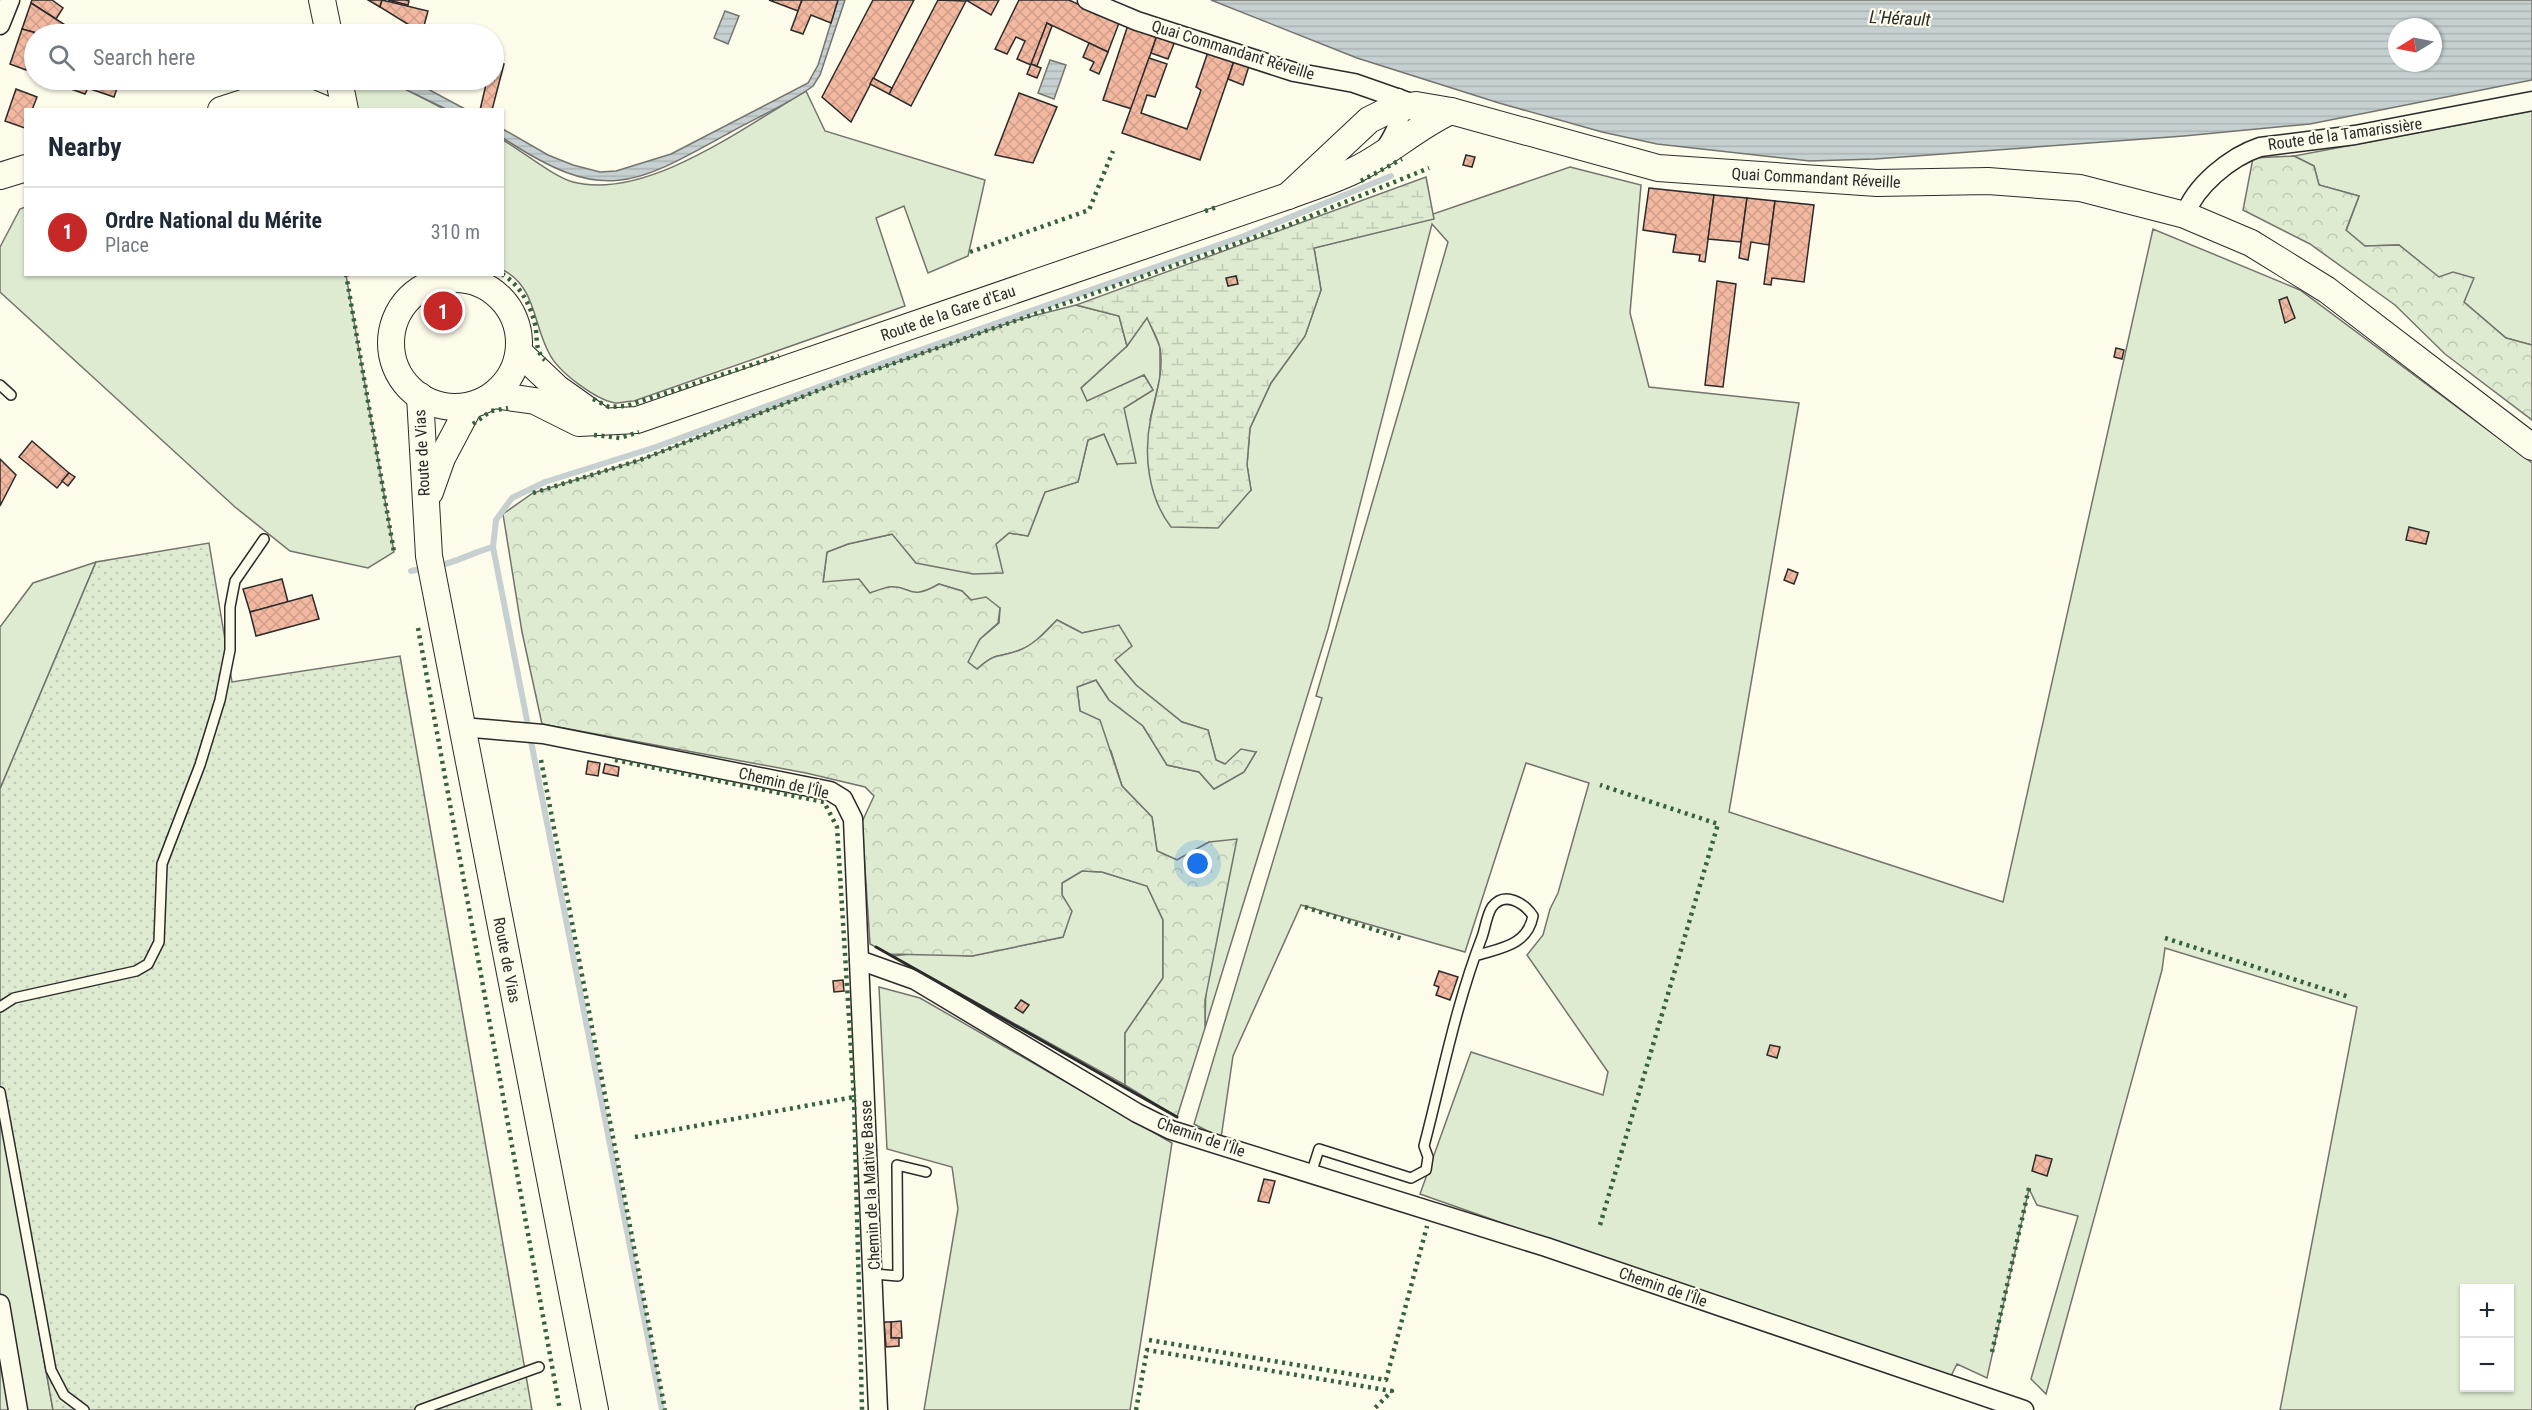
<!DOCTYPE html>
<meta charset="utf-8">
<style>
body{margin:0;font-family:"Roboto Condensed",sans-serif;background:#f6f6f7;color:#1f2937}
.controls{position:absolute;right:18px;bottom:18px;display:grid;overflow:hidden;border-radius:0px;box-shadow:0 2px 4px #0004}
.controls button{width:54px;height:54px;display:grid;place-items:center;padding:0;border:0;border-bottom:2px solid #e0e1e3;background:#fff;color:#1f2937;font:30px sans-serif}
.compass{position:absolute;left:2388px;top:18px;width:54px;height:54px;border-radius:50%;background:#fff;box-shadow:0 2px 4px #0004;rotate:260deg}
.you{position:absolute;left:1198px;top:864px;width:21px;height:21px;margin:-15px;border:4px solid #fff;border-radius:50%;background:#1a73e8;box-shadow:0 0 0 9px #1a73e833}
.badge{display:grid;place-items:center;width:39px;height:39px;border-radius:50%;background:#c62828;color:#fff;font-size:20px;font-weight:700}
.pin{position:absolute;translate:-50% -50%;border:3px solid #fff;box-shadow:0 2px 6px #0006}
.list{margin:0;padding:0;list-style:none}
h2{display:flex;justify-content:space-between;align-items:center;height:78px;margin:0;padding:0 24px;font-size:26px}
h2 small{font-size:20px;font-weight:400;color:#747a83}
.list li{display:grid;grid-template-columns:39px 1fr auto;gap:18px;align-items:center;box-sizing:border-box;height:90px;padding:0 24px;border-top:2px solid #e0e1e3}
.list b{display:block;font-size:22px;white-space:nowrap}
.list p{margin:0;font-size:20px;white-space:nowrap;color:#747a83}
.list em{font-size:20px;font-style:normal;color:#747a83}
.icon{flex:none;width:33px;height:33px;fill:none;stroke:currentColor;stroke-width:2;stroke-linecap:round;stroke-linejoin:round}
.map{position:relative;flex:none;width:2532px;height:1410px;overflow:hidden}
.search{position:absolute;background:#fff;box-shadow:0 2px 4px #0004;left:24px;top:24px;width:480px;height:66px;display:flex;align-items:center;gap:15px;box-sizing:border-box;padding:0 21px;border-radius:33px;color:#747a83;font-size:22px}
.panel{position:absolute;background:#fff;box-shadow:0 2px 4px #0004;left:24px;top:108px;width:480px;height:168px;border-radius:0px}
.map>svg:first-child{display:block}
</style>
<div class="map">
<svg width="2532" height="1410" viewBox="0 0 2532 1410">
<defs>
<pattern id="forest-crowns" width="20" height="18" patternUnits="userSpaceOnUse" patternTransform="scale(1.5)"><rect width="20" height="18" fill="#deebd1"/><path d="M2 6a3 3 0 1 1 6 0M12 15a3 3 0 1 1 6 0" fill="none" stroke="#bfcab4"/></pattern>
<pattern id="wetland-marsh" width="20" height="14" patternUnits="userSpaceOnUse" patternTransform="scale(1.5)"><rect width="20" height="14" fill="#deebd1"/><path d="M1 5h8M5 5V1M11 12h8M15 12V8" fill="none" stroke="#bfcab4"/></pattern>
<pattern id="garden-dots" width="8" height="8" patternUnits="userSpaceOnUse" patternTransform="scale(1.5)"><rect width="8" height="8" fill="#deebd1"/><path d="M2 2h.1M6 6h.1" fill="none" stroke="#bfcab4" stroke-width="1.8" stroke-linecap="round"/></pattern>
<pattern id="water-rules" width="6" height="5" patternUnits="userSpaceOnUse" patternTransform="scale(1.5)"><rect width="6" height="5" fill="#c7d0d0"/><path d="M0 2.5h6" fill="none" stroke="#abb3b3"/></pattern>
<pattern id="building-cross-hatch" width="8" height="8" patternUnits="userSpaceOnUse" patternTransform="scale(1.5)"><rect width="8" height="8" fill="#f2b8a0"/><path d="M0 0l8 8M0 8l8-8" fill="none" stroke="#d09e8a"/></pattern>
</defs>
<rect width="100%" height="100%" fill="#fdfbea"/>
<g fill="#deebd1" stroke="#74746e" stroke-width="1.5" fill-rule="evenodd">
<path d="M350 80H388L444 109H357Z"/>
<path d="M806 91 825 131 985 180 968 256 928 273 904 206 876 218 905 306 634 401C628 401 621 403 615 403 595 399 558 372 549 353 533 324 536 287 503 270V140C522 151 554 177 573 182 646 201 744 127 806 91Z"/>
<path d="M2532 111V345L2506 338 2464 302 2473 278H2439L2399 245 2365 246 2346 231 2359 196 2319 185 2314 166 2294 156Z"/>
<path d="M1570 167 1641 185 1630 313 1649 387 1799 403 1729 812 2003 902 2153 229 2300 290 2532 463V1410H2280L2357 1007 2165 948 2162 970 2046 1394 2031 1379 2078 1216 2037 1205 2029 1189 1987 1378 1957 1364 1951 1376 1814 1333 1420 1194 1471 1052 1603 1095 1608 1072 1527 955 1543 935 1550 909 1558 893 1589 783 1526 763 1465 952 1301 905 1233 1056 1221 1138 1194 1124 1322 698 1316 696 1448 242 1432 224 1328 629 1205 1028 1209 842 1177 860 1157 851 1152 817 1122 786 1111 751 1080 712 1077 687 1096 680 1109 700 1143 726 1167 765 1199 772 1214 789 1244 772 1256 752 1225 764 1216 760 1208 730 1182 722 1136 685 1115 660 1119 626 1082 633 1057 620C1046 631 1035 645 1020 650 997 659 999 650 977 669L967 662 980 639 999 623 1000 608 971 600 962 591 939 584 924 593 913 594 890 587 870 593 823 583 827 552 848 544 893 534 916 563 996 544 1009 533 1028 536 1045 492 1078 482 1088 440 1104 434 1117 464 1124 408 1153 390 1144 375 1087 402 1081 388 1127 346 1147 317 1160 347V378L1150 420 1251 490 1247 465 1250 428 1271 383 1305 336 1321 290 1314 248 1432 219 1433 214ZM2464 1288H2510V1388H2464Z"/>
<path d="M25 207 26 274 346 275 394 552 368 568 290 551 235 507 0 292V247L20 209Z"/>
<path d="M96 562 0 789V627L33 583Z"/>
<path d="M1082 871 1102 872 1147 886 1163 920V978L1125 1033V1085L893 956 919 953 972 956 1063 937 1071 911 1062 895V883Z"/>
<path d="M879 987 920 998 1172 1143 1130 1410H924L958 1209 952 1167 887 1149Z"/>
<path d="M0 1113 53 1410H0Z"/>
</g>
<g fill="url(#forest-crowns)" stroke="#74746e" stroke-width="1.5">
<path d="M2294 156 2314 166 2319 185 2359 196 2346 230 2365 246 2399 245 2439 277 2453 272 2474 278 2464 302 2506 338 2532 345V420L2445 354 2395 305 2310 244 2243 210 2253 158Z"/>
<path d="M1076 305 1119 316 1127 346 1081 388 1087 401 1144 375 1153 390 1124 408 1136 463 1117 464 1104 434 1088 440 1078 482 1045 492 1028 536 1009 533 996 544 1003 573 973 574 916 563 892 534 848 544 827 552 823 582 859 579 870 593C876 591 883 588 889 587 913 585 907 602 939 584L962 591 971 600 986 597 1000 608 998 623 980 639 968 662 977 669C999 650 997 659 1020 650 1035 644 1046 631 1057 620L1082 633 1119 625 1132 646 1115 660 1136 685 1182 722 1208 730 1216 760 1225 764 1241 749 1256 752 1244 772 1214 789 1199 772 1167 765 1143 726 1109 700 1096 680 1077 687 1080 711 1100 720 1122 786 1152 817 1157 851 1177 860 1209 842 1237 839 1205 1000V1028L1177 1117 1125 1085V1033L1163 978V920L1147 886 1102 872 1082 871 1062 883V895L1072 911 1063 937 972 956 889 954 870 944 862 822 874 796 865 787 806 773 542 724 522 632 503 514 533 493 640 460 840 382 1017 320Z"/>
</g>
<path fill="url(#wetland-marsh)" stroke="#74746e" stroke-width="1.5" d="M1426 177 1434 219 1314 248 1321 290 1305 336 1271 383 1250 428 1247 465 1251 490 1218 528 1171 527C1148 497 1143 454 1151 417 1156 394 1164 371 1160 348 1158 338 1151 327 1147 318L1127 346 1119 316 1076 305Z"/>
<path fill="url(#garden-dots)" stroke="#74746e" stroke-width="1.5" d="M209 543 232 682 400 656 532 1410H53L0 1113V789L96 562Z"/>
<g fill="url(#water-rules)" stroke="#74746e" stroke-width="1.5" fill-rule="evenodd">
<path d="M838 0H845L820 75 813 86C789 104 755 118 729 133 632 187 603 204 503 138V129L548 155 573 165 600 172 616 171 671 154 808 83 818 65Z"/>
<path d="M1211 0H2532V80L2310 124 2184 136 1875 159 1810 161 1657 144 1602 132 1499 103 1357 58ZM2397 27H2433V63H2397Z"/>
<path d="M725 11 739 16 728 44 714 38Z"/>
<path d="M1050 60 1066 65 1054 99 1038 93Z"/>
<path d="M386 80H411L465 109H446Z"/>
</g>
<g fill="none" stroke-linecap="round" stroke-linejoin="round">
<g stroke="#c7d0d0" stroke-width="6">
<path d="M436 566C456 563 473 552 493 547"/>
<path d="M411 571 426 568"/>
<path d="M662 1410 493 547 496 520 512 498 545 482 656 447 889 361 1244 236 1391 176"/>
</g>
</g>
<g fill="url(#building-cross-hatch)" stroke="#2b2b2b" stroke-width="1.5">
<path d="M32 0H52L63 8 56 19 31 3Z"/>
<path d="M368 0H382L380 7Z"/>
<path d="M382 0 428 11 422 33 380 7Z"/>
<path d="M388 0H406L409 1 408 5Z"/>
<path d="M769 0H802L798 11Z"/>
<path d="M802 0H838L831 23 811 15 803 34 791 30Z"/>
<path d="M873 0H914L851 122 822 97Z"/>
<path d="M938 0 966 1 911 106 889 94Z"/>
<path d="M966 0H999L991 15Z"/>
<path d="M1019 0H1069L1119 23 1108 52 1047 23 1031 65 1017 59 1025 41 1016 37 1007 54 995 49Z"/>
<path d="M31 3 73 30 71 34H40L22 29Z"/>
<path d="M1047 23 1052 26 1037 66 1031 64Z"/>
<path d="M1128 25 1157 35 1132 109 1103 100Z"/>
<path d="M236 27 248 32 247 34H233Z"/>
<path d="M22 29 40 34H34V69L27 66 26 70 10 64Z"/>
<path d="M1157 35 1175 41 1168 59 1151 53Z"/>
<path d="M1089 43 1108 52 1099 74 1090 70 1094 62 1083 57Z"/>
<path d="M1208 52 1234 61 1200 160 1122 133 1149 58 1167 64 1155 97 1147 95 1141 113 1187 129 1201 90 1196 87Z"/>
<path d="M494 61 504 64 492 110H480L487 80H494Z"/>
<path d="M1234 61 1249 66 1243 85 1228 79Z"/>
<path d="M1031 64 1041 68 1037 78 1027 74Z"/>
<path d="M873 78 892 88 889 94 870 84Z"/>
<path d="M46 80H64L88 88 85 94Z"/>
<path d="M64 80H120L114 97Z"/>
<path d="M16 89 37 97 32 110H26V132L25 128 5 121Z"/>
<path d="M1019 93 1057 107 1033 163 995 155Z"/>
<path d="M1466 155 1475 157 1472 167 1463 165Z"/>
<path d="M1649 188 1714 195 1705 262 1699 261 1700 255 1673 252 1676 235 1643 230Z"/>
<path d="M1714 195 1747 198 1741 242 1708 239Z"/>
<path d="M1747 198 1775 201 1769 245 1751 242 1748 260 1739 258Z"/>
<path d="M1775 201 1814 205 1804 282 1772 278 1771 285 1764 284Z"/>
<path d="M1236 276 1238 284 1228 286 1226 278Z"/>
<path d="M1717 281 1736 284 1723 387 1705 385Z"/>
<path d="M2287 297 2295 318 2285 323 2279 300Z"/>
<path d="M2116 348 2124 350 2122 359 2114 357Z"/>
<path d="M32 441 69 473 57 488 19 457Z"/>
<path d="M0 459 16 475 0 506Z"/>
<path d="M69 473 75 477 68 486 62 481Z"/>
<path d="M2409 527 2429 532 2426 544 2406 540Z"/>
<path d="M1788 569 1798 573 1794 584 1784 580Z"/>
<path d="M282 579 288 602 250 612 243 589Z"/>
<path d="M312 595 319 619 256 636 250 612Z"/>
<path d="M588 761 600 763 598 776 586 774Z"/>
<path d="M605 764 619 767 618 776 603 773Z"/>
<path d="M1439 971 1458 977 1450 1000 1436 995 1439 987 1434 985Z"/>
<path d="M843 980 844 991 834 992 833 981Z"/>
<path d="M1021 1000 1029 1005 1023 1013 1015 1008Z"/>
<path d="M1770 1045 1780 1047 1777 1058 1767 1055Z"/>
<path d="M2036 1155 2052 1159 2047 1176 2032 1171Z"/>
<path d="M1264 1179 1275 1181 1269 1203 1258 1201Z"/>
<path d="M901 1321 902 1338H891V1322Z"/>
<path d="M884 1322H891V1338H899V1346L886 1347Z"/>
</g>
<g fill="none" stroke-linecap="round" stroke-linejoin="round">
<defs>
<g id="lane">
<path d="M0 385 11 395"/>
<path d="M0 1007 14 998 136 971 148 964 159 942 162 864 200 765 220 700 230 650V607L235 581 264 539"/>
<path d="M0 1092 51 1370 64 1395 84 1410"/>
<path d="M1311 1174 1319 1149 1411 1178 1426 1170 1428 1157 1424 1146C1442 1077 1456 1004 1482 937 1485 929 1487 914 1492 907 1505 890 1525 904 1533 916 1527 946 1500 948 1475 956"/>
<path d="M874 1274 898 1276 897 1165 926 1172"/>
<path d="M420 1410 539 1367"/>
</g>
<g id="street">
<path d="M1087 0 1137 21 1294 72 1354 83 1414 104"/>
<path d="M0 25 10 0"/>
<path d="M1385 149C1396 132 1403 119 1398 98"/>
<path d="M2185 215C2195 186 2230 157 2260 147L2355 135 2532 101"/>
<path d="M462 727 543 734 830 791 843 799 853 819 859 960 915 980 1137 1113 1171 1130 1546 1247 2024 1410"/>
<path d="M859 960 878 1410"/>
<path d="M0 1304 18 1410"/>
</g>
<g id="secondary">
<path d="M322 0 329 34"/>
<path d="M339 80 345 110"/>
<path d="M261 97 303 100 327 110"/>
<path d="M221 110 261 97 291 80"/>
<path d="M0 176 26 168"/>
<path d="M1288 196 1369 120 1389 110 1416 105 1451 111 1658 168 1877 183 1988 181 2080 188 2185 215 2251 243 2327 290 2532 447"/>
<circle cx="455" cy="343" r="64"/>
<path d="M520 353 557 388 602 420"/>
<path d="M494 395 535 401 579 423 637 420 1288 196C1311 187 1336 180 1357 169 1391 152 1416 127 1451 111"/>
<path d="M420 396 429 556 595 1410"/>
<path d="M430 492 442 458 469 407"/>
</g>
</defs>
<use href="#lane" stroke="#2b2b2b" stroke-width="12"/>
<use href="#street" stroke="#2b2b2b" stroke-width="21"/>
<use href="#secondary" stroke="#2b2b2b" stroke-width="28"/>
<use href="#lane" stroke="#fdfbea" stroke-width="9"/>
<use href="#street" stroke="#fdfbea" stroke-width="18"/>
<use href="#secondary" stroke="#fdfbea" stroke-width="26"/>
<g stroke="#34623c" stroke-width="4.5" stroke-dasharray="3 4.5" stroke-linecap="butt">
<path d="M1361 181 1402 159"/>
<path d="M1205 211 1217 207"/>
<path d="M970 252 1089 210 1113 151"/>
<path d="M346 274 394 552"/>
<path d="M502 274C520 285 530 304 535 324 538 337 534 350 545 360"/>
<path d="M593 399 609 407 626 406 779 356"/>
<path d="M473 424 491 411 508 408"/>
<path d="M594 435 620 438 639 432"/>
<path d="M533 493 640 460 840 382 1281 228 1429 168"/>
<path d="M418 628 560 1410"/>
<path d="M541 760 665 1410"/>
<path d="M615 760 824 802 837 827 854 1097"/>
<path d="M1305 907 1403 939"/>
<path d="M2165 938 2349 997"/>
<path d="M635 1137 854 1097 862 1410"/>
<path d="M1600 1225 1718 824 1600 785"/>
<path d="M1149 1340 1386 1380 1427 1226"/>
<path d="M1992 1352 2029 1188"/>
<path d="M1136 1410 1147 1350 1392 1391 1373 1410"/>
</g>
<path stroke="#2b2b2b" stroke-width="3" d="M876 947 1177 1117"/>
</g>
<g text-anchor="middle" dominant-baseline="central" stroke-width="4.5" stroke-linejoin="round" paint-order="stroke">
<g font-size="16" fill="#2b2b2b" stroke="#fdfbea">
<text transform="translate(1233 50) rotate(17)">Quai Commandant Réveille</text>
<text transform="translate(2345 134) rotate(-8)">Route de la Tamarissière</text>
<text transform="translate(1816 178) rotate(3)">Quai Commandant Réveille</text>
<text transform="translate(948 313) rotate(-19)">Route de la Gare d'Eau</text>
<text transform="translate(422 453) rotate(-93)">Route de Vias</text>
<text transform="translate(784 783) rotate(13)">Chemin de l'Île</text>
<text transform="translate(507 960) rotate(79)">Route de Vias</text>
<text transform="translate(1201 1137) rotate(19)">Chemin de l'Île</text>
<text transform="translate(870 1185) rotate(-93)">Chemin de la Mative Basse</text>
<text transform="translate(1663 1287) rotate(19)">Chemin de l'Île</text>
</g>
<g font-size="18" font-style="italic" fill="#2b2b2b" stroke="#fdfbea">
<text transform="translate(1900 18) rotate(3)">L'Hérault</text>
</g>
</g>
</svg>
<div class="controls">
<button>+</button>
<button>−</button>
</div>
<svg class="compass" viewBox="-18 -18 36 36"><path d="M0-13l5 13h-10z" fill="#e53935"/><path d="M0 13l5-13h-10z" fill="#747a83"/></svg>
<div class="you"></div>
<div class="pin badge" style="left:443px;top:311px">1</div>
<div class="search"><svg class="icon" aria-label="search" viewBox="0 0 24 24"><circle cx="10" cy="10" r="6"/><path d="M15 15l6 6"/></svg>Search here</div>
<section class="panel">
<h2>Nearby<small></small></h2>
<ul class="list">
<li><span class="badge">1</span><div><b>Ordre National du Mérite</b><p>Place</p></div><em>310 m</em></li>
</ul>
</section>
</div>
